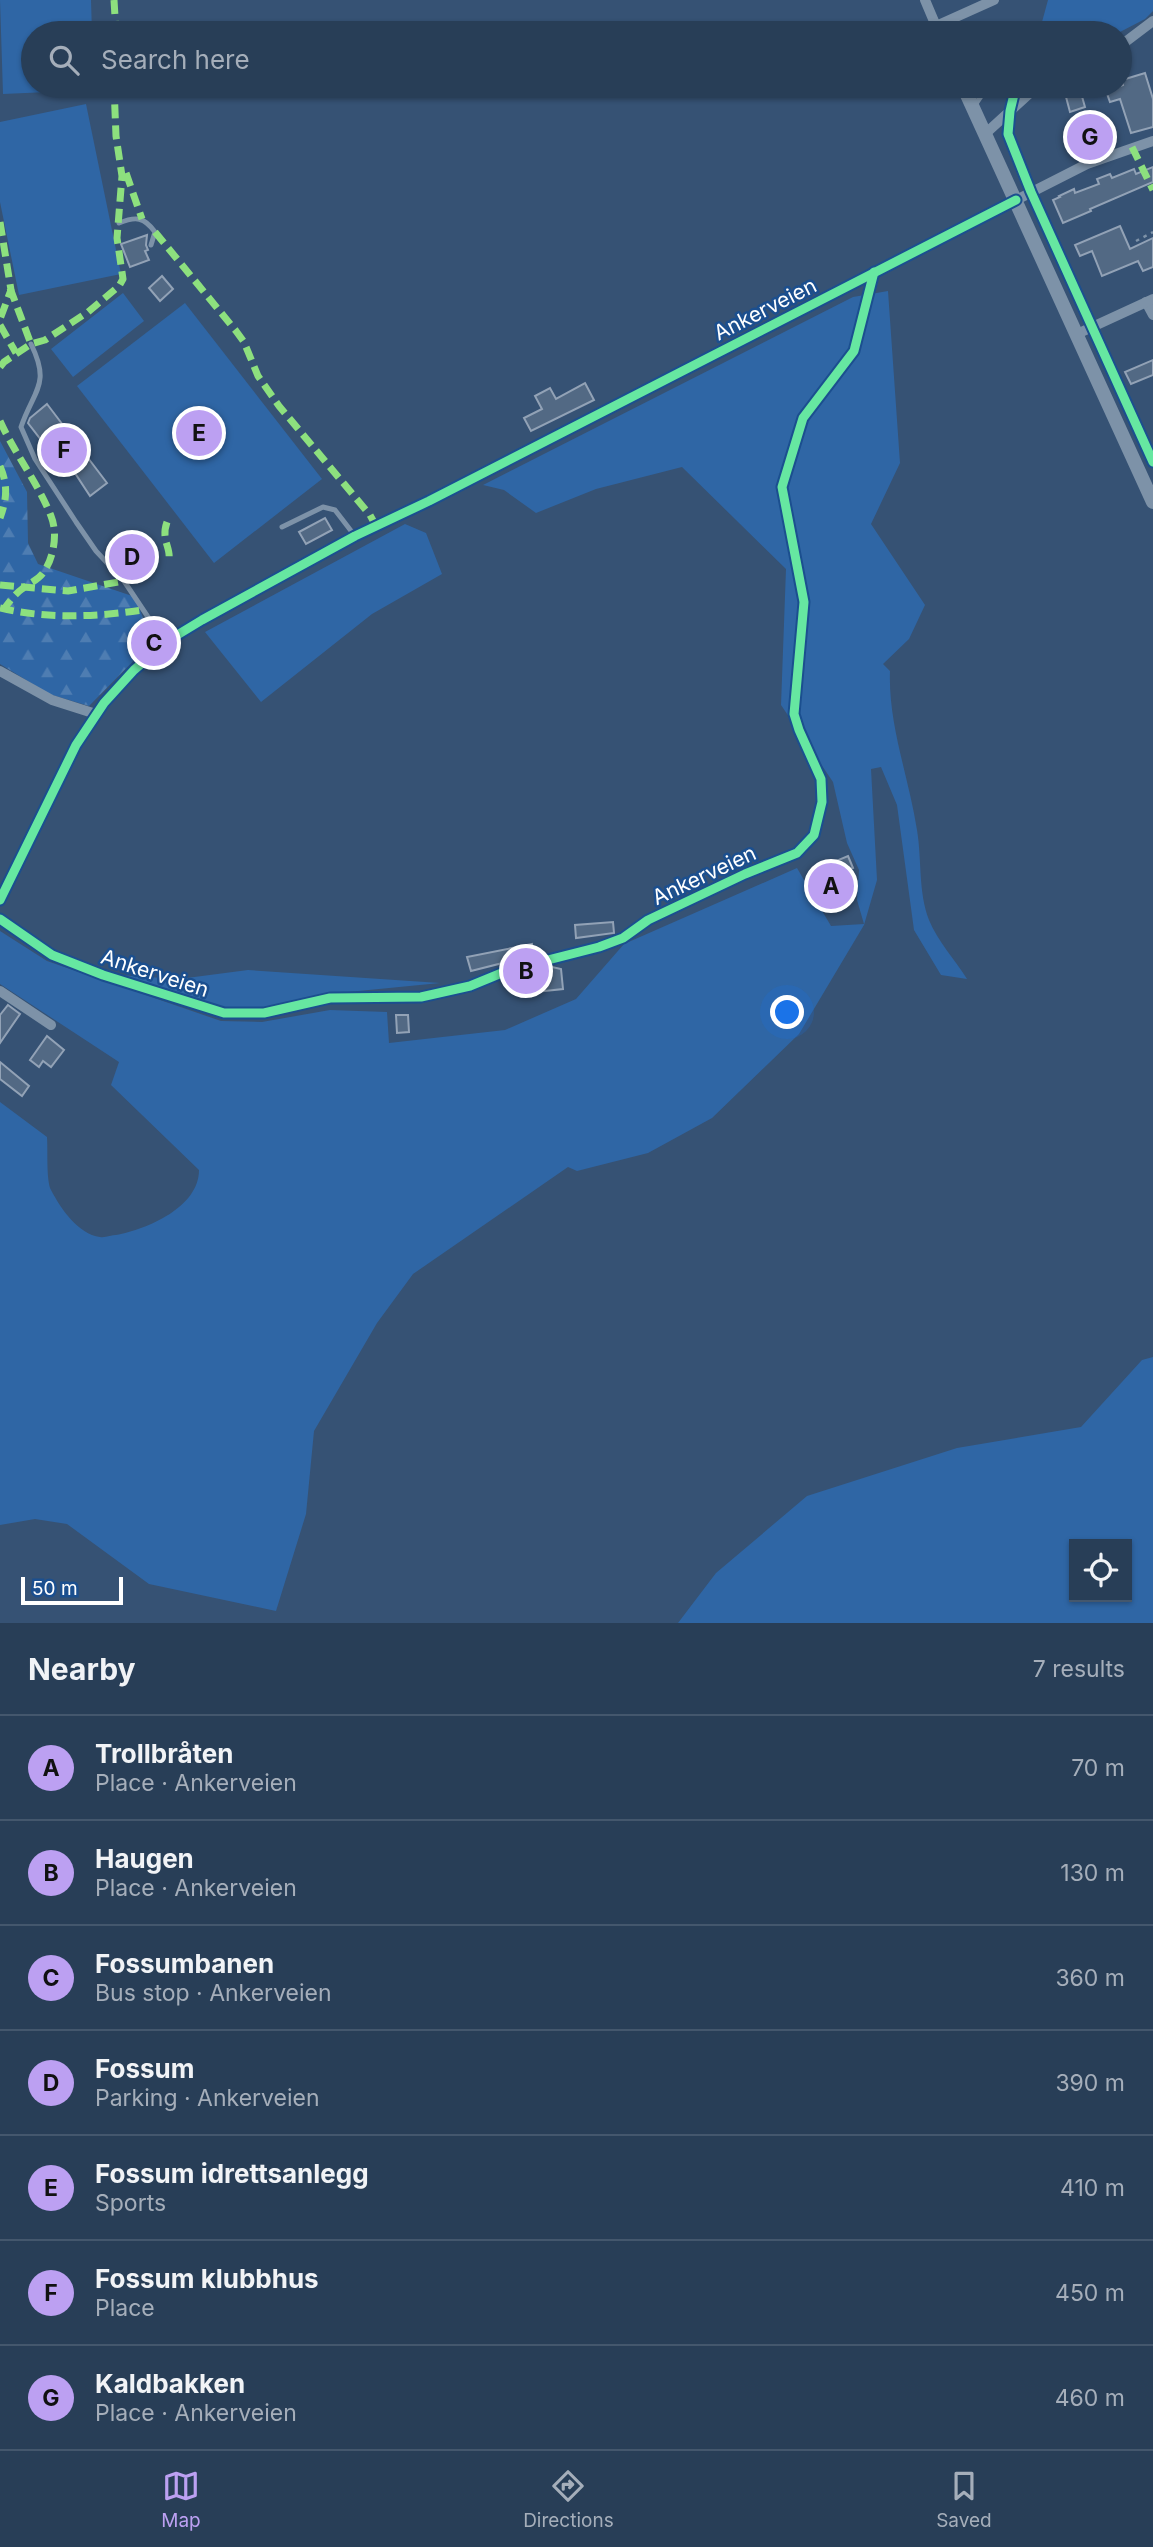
<!DOCTYPE html>
<meta charset="utf-8">
<style>
body{margin:0;font-family:Inter,sans-serif;background:#344961;color:#f1f3f6}
.controls{position:absolute;right:21px;bottom:21px;display:grid;overflow:hidden;border-radius:0px;box-shadow:0 2px 5px #0004}
.controls button{width:63px;height:63px;display:grid;place-items:center;padding:0;border:0;border-bottom:2px solid #44576d;background:#283e57;color:#f1f3f6;font:35px sans-serif}
.scale{position:absolute;left:21px;bottom:18px;width:102px;box-sizing:border-box;padding-left:7px;border:4px solid #fff;border-top:0;font-size:19px;line-height:24px;white-space:nowrap;color:#fff;-webkit-text-stroke:5px #1b4f8f;paint-order:stroke}
.you{position:absolute;left:788px;top:1013px;width:24px;height:24px;margin:-18px;border:5px solid #fff;border-radius:50%;background:#1a73e8;box-shadow:0 0 0 10px #1a73e833}
.badge{display:grid;place-items:center;width:46px;height:46px;border-radius:50%;background:#bca0f2;color:#111;font-size:23px;font-weight:700}
.pin{position:absolute;translate:-50% -50%;border:4px solid #fff;box-shadow:0 2px 7px #0006}
.list{margin:0;padding:0;list-style:none}
h2{display:flex;justify-content:space-between;align-items:center;height:91px;margin:0;padding:0 28px;font-size:30px}
h2 small{font-size:23px;font-weight:400;color:#a5aeba}
.list li{display:grid;grid-template-columns:46px 1fr auto;gap:21px;align-items:center;box-sizing:border-box;height:105px;padding:0 28px;border-top:2px solid #44576d}
.list b{display:block;font-size:26px;white-space:nowrap}
.list p{margin:0;font-size:23px;white-space:nowrap;color:#a5aeba}
.list em{font-size:23px;font-style:normal;color:#a5aeba}
.icon{flex:none;width:38px;height:38px;fill:none;stroke:currentColor;stroke-width:2;stroke-linecap:round;stroke-linejoin:round}
.map{position:relative;flex:none;width:1153px;height:1623px;overflow:hidden}
.search{position:absolute;background:#283e57;box-shadow:0 2px 5px #0004;left:21px;right:21px;top:21px;height:77px;display:flex;align-items:center;gap:18px;box-sizing:border-box;padding:0 24px;border-radius:38px;color:#a5aeba;font-size:26px}
.sheet{height:826px;background:#283e57}
nav{display:flex;justify-content:space-around;align-items:center;box-sizing:border-box;height:98px;border-top:2px solid #44576d;background:#283e57;font-size:19px;color:#a5aeba}
nav a{display:grid;justify-items:center;gap:4px}
nav .on{color:#bca0f2}
.map>svg:first-child{display:block}
</style>
<div class="map">
<svg width="1153" height="1623" viewBox="0 0 1153 1623">
<defs>
<pattern id="forest-firs" width="22" height="20" patternUnits="userSpaceOnUse" patternTransform="scale(1.75)"><rect width="22" height="20" fill="#2f66a5"/><path d="M5 1l3.5 6h-7zM16 11l3.5 6h-7z" fill="#4e7db2"/></pattern>
</defs>
<rect width="100%" height="100%" fill="#365274"/>
<g fill="#2f66a5" fill-rule="evenodd">
<path d="M0 0H91L92 33H33V86H94V90L3 94Z"/>
<path d="M1048 0H1153V11L1145 19 1118 33H1039Z"/>
<path d="M86 104 121 274 19 295 0 202V122Z"/>
<path d="M888 291 900 463 871 524 925 605 909 639 883 664 890 671C888 724 909 778 917 830 922 860 918 891 929 920 937 940 955 960 967 979L941 975 914 930 897 805 881 767 871 769 877 880 864 925 799 1034 712 1118 648 1153 577 1171 568 1167 413 1274 377 1323 314 1431 306 1514 276 1611 149 1584 67 1524 35 1519 0 1525V1102L47 1137C48 1150 46 1180 51 1190 61 1209 78 1234 100 1237 105 1238 112 1235 116 1235 148 1229 199 1207 199 1170L111 1085 119 1062 0 984V931L47 961 221 1021 262 1022 330 1010 387 1012 389 1043 505 1030 576 999 624 944 797 868 831 926 864 924 857 900 859 870 847 843 833 782 781 705 786 569 682 467 596 489 536 513 504 490 483 485 853 297Z"/>
<path d="M123 293 144 321 73 377 51 349Z"/>
<path d="M185 303 322 479 214 563 77 386Z"/>
<path d="M405 524 426 533 442 574 372 614 261 702 205 632Z"/>
<path d="M248 970 440 983 328 994 260 1008H224L116 975 179 979Z"/>
<path d="M1153 1357V1623H678L716 1573 807 1496 957 1448 1081 1427 1142 1360ZM1074 1544H1127V1597H1074Z"/>
</g>
<path fill="url(#forest-firs)" d="M0 441 27 492 28 543 38 564 135 597 152 642 89 706 49 694 0 664Z"/>
<g fill="#526984" stroke="#92a2b6" stroke-width="2">
<path d="M1145 73 1153 99V127L1131 133 1120 99 1110 102 1106 91 1123 85 1122 80Z"/>
<path d="M1081 93 1085 107 1070 112 1066 97Z"/>
<path d="M1097 126 1102 141 1083 148 1078 133Z"/>
<path d="M1153 167V182L1090 209 1091 211 1063 223 1053 200 1060 197 1059 196 1074 189 1075 193 1099 184 1097 179 1110 174 1112 178 1134 169 1136 174Z"/>
<path d="M1120 226 1130 249 1153 238V267L1143 271 1138 261 1102 276 1092 251 1080 256 1075 245Z"/>
<path d="M147 235 146 245 148 250 145 251 149 260 130 267 121 244Z"/>
<path d="M162 276 173 289 160 301 149 288Z"/>
<path d="M1153 360V375L1131 384 1125 372Z"/>
<path d="M585 383 594 400 531 431 524 418 542 409 535 396 550 388 556 399Z"/>
<path d="M47 404 107 483 90 496 67 461 57 468 44 452 48 449 28 423 30 418Z"/>
<path d="M325 518 332 530 306 544 299 532Z"/>
<path d="M848 856 853 868 840 873 836 861Z"/>
<path d="M837 872 845 891 826 899 817 880Z"/>
<path d="M613 922 614 933 576 938 575 925Z"/>
<path d="M532 944 534 955 471 971 467 957Z"/>
<path d="M552 967 561 969 563 989 526 993 524 974Z"/>
<path d="M8 1005 20 1014 0 1043V1015Z"/>
<path d="M396 1015H408L409 1032 397 1033Z"/>
<path d="M47 1036 64 1050 51 1067 43 1061 39 1067 30 1060Z"/>
<path d="M0 1062 29 1086 22 1096 0 1079Z"/>
</g>
<g fill="none" stroke-linecap="round" stroke-linejoin="round">
<path stroke="#7d92a8" stroke-width="2.5" stroke-dasharray="3.5 5" stroke-linecap="butt" d="M1136 241 1153 232"/>
<g stroke="#7d92a8" stroke-width="5">
<path d="M975 105 988 86"/>
<path d="M119 223C136 216 144 217 155 232L151 245"/>
<path d="M31 344C51 385 34 389 21 427L35 459 76 522 96 551 124 581 148 617 168 640"/>
<path d="M282 527 323 507 335 510 355 536"/>
</g>
<g stroke="#7d92a8" stroke-width="10">
<path d="M925 0 936 26 994 0"/>
<path d="M1120 46 1153 21"/>
<path d="M985 134 1031 92 1046 86"/>
<path d="M1146 302 1153 315"/>
<path d="M1077 334 1153 299"/>
<path d="M0 671 52 700 96 714"/>
<path d="M0 900 76 745 104 703 134 670 169 640 202 620 355 536 429 501 1016 200 1087 164 1153 141"/>
<path d="M0 919 52 955 103 975 224 1013H264L330 998 421 997 470 986 509 970 599 947 623 938 648 920 745 874 797 853 814 835 822 802 821 779 799 730 794 714 804 602 782 487 803 418 854 351 874 272"/>
<path d="M0 991 51 1025"/>
</g>
<g stroke="#7d92a8" stroke-width="14">
<path d="M936 26 940 33"/>
<path d="M963 86 1153 502"/>
</g>
<g stroke="#8de07e" stroke-width="7" stroke-dasharray="14 7" stroke-linecap="butt">
<path d="M114 0 116 33"/>
<path d="M1132 147 1153 190"/>
<path d="M126 173 142 219"/>
<path d="M0 222 11 290 0 319"/>
<path d="M155 232 236 331 244 342 258 376 279 406 370 515 376 526"/>
<path d="M10 288 31 344"/>
<path d="M0 325 16 353"/>
<path d="M0 367 4 362 31 344 45 340 88 312 119 286 123 279 117 238 122 176 116 136 114 86"/>
<path d="M0 421C15 454 38 483 51 516 58 533 54 558 43 573 37 581 29 583 22 589 15 594 9 602 4 609"/>
<path d="M0 466C8 485 7 499 0 518"/>
<path d="M167 522C160 542 173 548 168 563"/>
<path d="M0 585 68 591 124 581"/>
<path d="M0 608C46 619 96 617 142 610"/>
</g>
<defs>
<g id="cycleway">
<path d="M1016 86 1010 111 1008 134 1031 192 1153 462"/>
<path d="M0 900 76 745 104 703 134 670 169 640 202 620 355 536 429 501 1016 200"/>
<path d="M0 919 52 955 103 975 224 1013H264L330 998 421 997 470 986 509 970 599 947 623 938 648 920 745 874 797 853 814 835 822 802 821 779 799 730 794 714 804 602 782 487 803 418 854 351 874 272"/>
</g>
</defs>
<use href="#cycleway" stroke="#1b4f8f" stroke-width="13"/>
<use href="#cycleway" stroke="#66e7a1" stroke-width="9"/>
</g>
<g text-anchor="middle" dominant-baseline="central" stroke-width="5" stroke-linejoin="round" paint-order="stroke">
<g font-size="21" fill="#fff" stroke="#1b4f8f">
<text transform="translate(765 309) rotate(-27)">Ankerveien</text>
<text transform="translate(704 875) rotate(-25)">Ankerveien</text>
<text transform="translate(155 973) rotate(18)">Ankerveien</text>
</g>
</g>
</svg>
<div class="controls">
<button><svg class="icon" aria-label="locate" viewBox="0 0 24 24"><circle cx="12" cy="12" r="6"/><path d="M12 2v4M12 18v4M2 12h4M18 12h4"/></svg></button>
</div>
<div class="scale">50 m</div>
<div class="you"></div>
<div class="pin badge" style="left:831px;top:886px">A</div>
<div class="pin badge" style="left:526px;top:971px">B</div>
<div class="pin badge" style="left:154px;top:643px">C</div>
<div class="pin badge" style="left:132px;top:557px">D</div>
<div class="pin badge" style="left:199px;top:433px">E</div>
<div class="pin badge" style="left:64px;top:450px">F</div>
<div class="pin badge" style="left:1090px;top:137px">G</div>
<div class="search"><svg class="icon" aria-label="search" viewBox="0 0 24 24"><circle cx="10" cy="10" r="6"/><path d="M15 15l6 6"/></svg>Search here</div>
</div>
<section class="sheet">
<h2>Nearby<small>7 results</small></h2>
<ul class="list">
<li><span class="badge">A</span><div><b>Trollbråten</b><p>Place · Ankerveien</p></div><em>70 m</em></li>
<li><span class="badge">B</span><div><b>Haugen</b><p>Place · Ankerveien</p></div><em>130 m</em></li>
<li><span class="badge">C</span><div><b>Fossumbanen</b><p>Bus stop · Ankerveien</p></div><em>360 m</em></li>
<li><span class="badge">D</span><div><b>Fossum</b><p>Parking · Ankerveien</p></div><em>390 m</em></li>
<li><span class="badge">E</span><div><b>Fossum idrettsanlegg</b><p>Sports</p></div><em>410 m</em></li>
<li><span class="badge">F</span><div><b>Fossum klubbhus</b><p>Place</p></div><em>450 m</em></li>
<li><span class="badge">G</span><div><b>Kaldbakken</b><p>Place · Ankerveien</p></div><em>460 m</em></li>
</ul>
</section>
<nav>
<a class="on"><svg class="icon" aria-label="map" viewBox="0 0 24 24"><path d="M3 6l6-2 6 2 6-2v14l-6 2-6-2-6 2zM9 4v14M15 6v14"/></svg>Map</a>
<a><svg class="icon" aria-label="directions" viewBox="0 0 24 24"><path d="M12 3l9 9-9 9-9-9zM9 14v-3h6M13 9l2 2-2 2"/></svg>Directions</a>
<a><svg class="icon" aria-label="saved" viewBox="0 0 24 24"><path d="M7 4h10v16l-5-4-5 4z"/></svg>Saved</a>
</nav>
